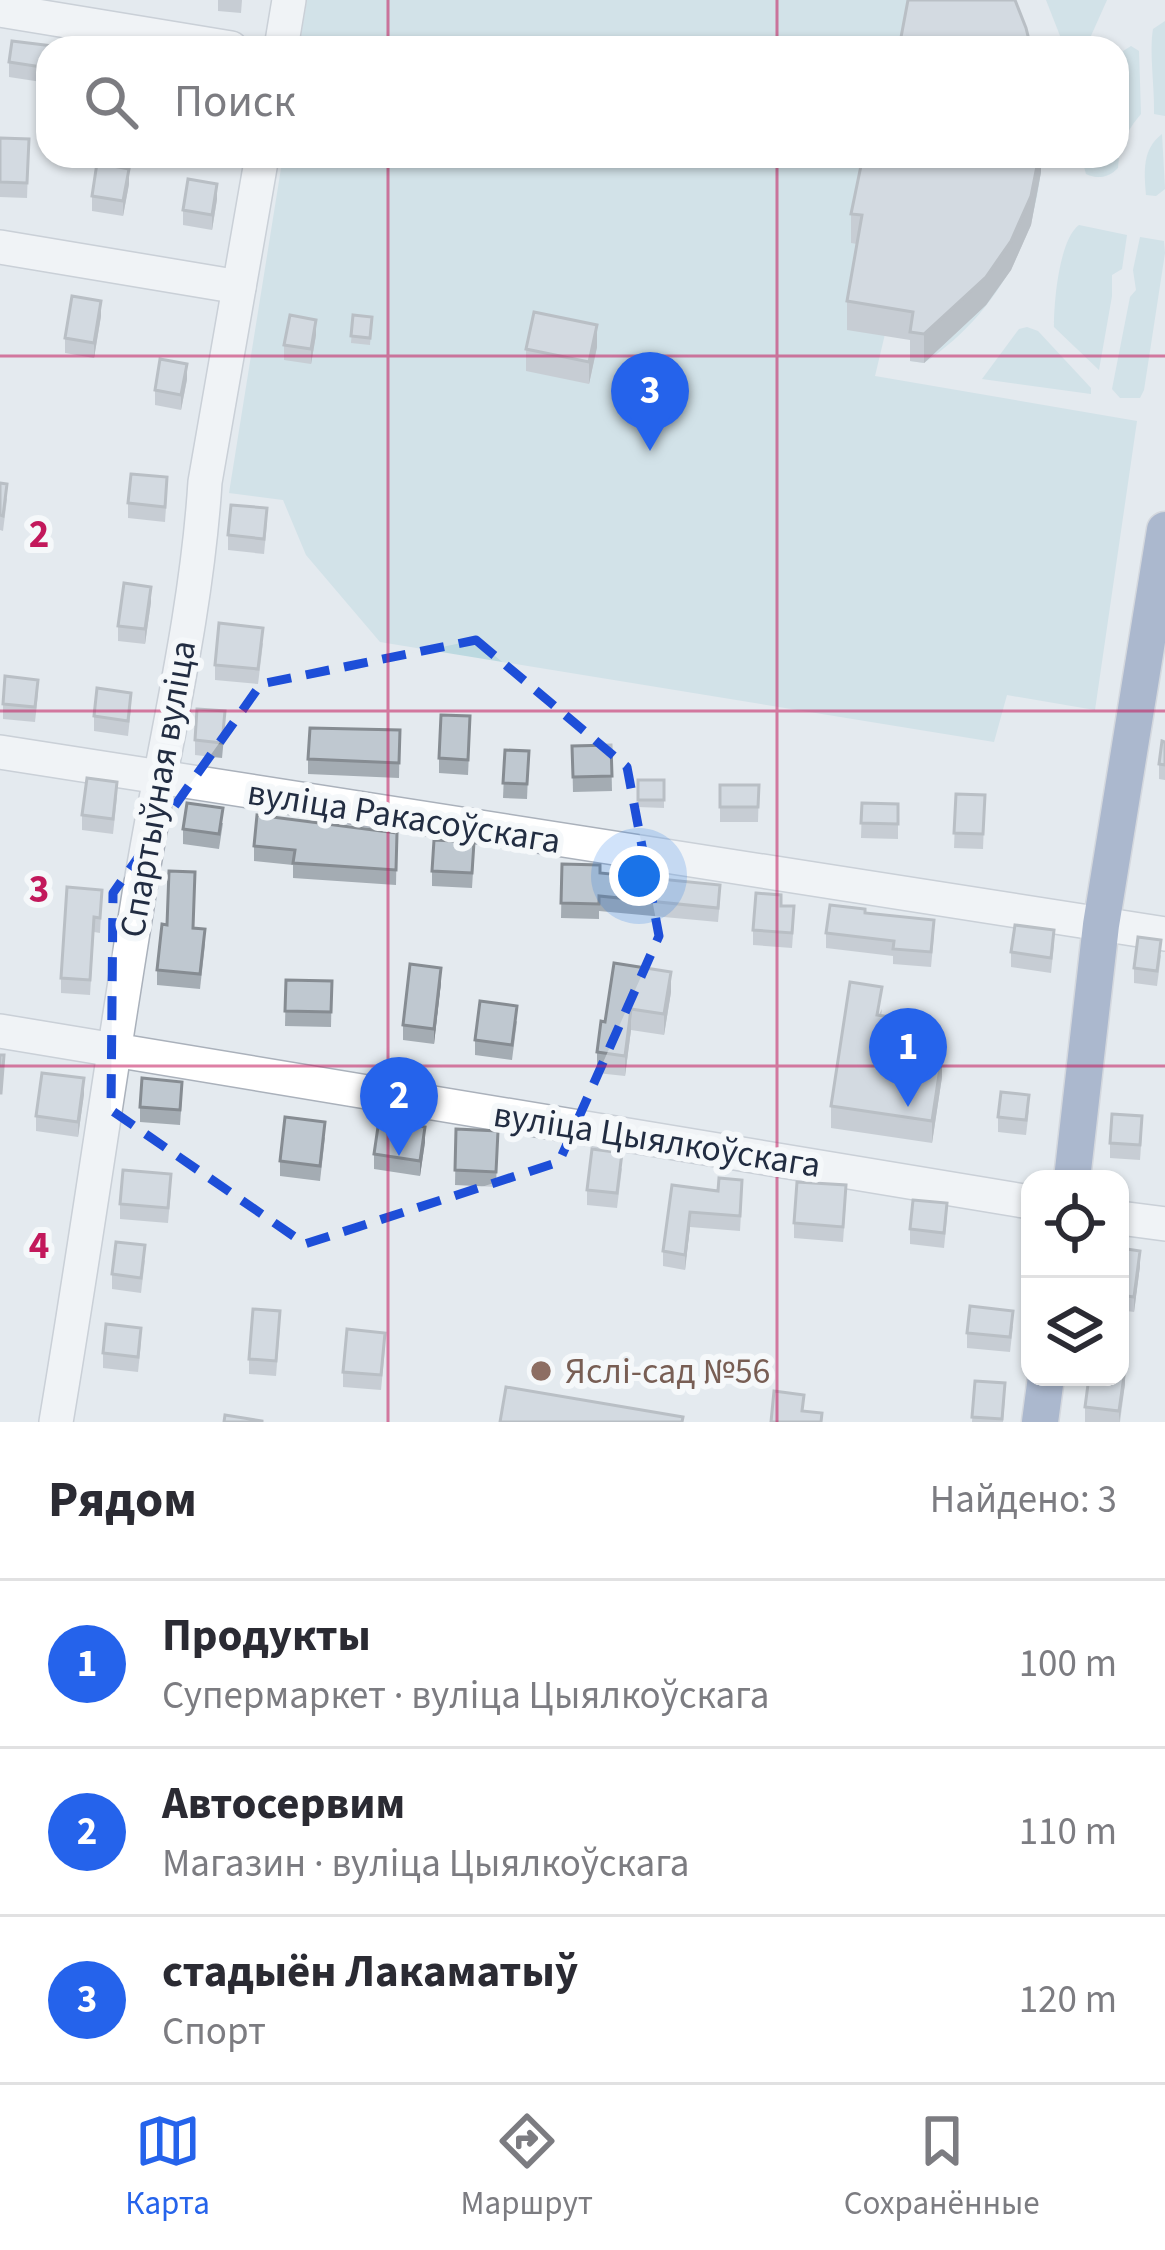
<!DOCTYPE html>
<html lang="ru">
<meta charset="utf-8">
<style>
body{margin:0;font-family:"Source Sans 3",sans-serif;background:#f7f7f7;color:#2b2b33}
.controls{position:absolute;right:36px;bottom:36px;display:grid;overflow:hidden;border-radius:24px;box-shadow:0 3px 9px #0004}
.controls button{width:108px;height:108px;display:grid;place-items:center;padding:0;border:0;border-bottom:3px solid #e1e1e2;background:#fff;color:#2b2b33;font:60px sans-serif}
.you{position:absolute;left:639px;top:876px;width:42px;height:42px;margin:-30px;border:9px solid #fff;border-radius:50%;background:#1a73e8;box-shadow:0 0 0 18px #1a73e833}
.badge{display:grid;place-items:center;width:78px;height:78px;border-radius:50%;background:#2563eb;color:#fff;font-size:39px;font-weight:700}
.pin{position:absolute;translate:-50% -99px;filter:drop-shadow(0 3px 6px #0008)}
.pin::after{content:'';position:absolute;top:63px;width:42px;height:36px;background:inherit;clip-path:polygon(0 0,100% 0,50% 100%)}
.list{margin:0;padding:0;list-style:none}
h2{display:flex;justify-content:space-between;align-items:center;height:156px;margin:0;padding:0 48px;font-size:51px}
h2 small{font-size:39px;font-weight:400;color:#7c7c81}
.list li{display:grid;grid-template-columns:78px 1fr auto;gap:36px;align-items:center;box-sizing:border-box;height:168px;padding:0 48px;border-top:3px solid #e1e1e2}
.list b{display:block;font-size:45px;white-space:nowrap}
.list p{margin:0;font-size:39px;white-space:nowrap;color:#7c7c81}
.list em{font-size:39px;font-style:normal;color:#7c7c81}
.icon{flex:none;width:66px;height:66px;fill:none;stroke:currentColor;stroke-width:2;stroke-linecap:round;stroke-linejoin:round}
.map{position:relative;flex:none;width:1165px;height:1422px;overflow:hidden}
.search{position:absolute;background:#fff;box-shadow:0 3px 9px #0004;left:36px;right:36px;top:36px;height:132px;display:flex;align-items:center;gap:30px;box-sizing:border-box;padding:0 42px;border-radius:36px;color:#7c7c81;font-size:45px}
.sheet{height:660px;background:#fff}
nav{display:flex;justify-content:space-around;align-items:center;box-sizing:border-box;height:168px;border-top:3px solid #e1e1e2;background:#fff;font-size:33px;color:#7c7c81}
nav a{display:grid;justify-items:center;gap:6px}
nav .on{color:#2563eb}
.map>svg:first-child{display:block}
</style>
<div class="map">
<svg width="1165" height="1422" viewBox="0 0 1165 1422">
<rect width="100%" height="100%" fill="#e4eaef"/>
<g fill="#bcd9e0">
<path d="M307 0H913L1022 48H299Z"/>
<path d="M1046 0H1107L1086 47 1064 46Z"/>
<path d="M1165 21V116L1154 114C1155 89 1149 52 1153 29Z"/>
<path d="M1131 46 1139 51 1141 114C1126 132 1120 144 1118 168 1109 177 1099 180 1086 174L1081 156H1117V55Z"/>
<path d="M1162 134 1165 189 1156 196 1146 195C1144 172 1142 149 1162 134Z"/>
<path d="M283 156H1042C1038 241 994 316 924 363L910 361 913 340 885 334 875 376 1137 421 1095 710 1007 695 994 742 380 642 306 555 283 500 229 493Z"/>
<path d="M1079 225 1127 235 1122 269 1112 275V296L1099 370 1054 327C1054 302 1059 240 1079 225Z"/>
<path d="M1140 237 1164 241 1165 253 1144 390 1140 398H1120L1112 389 1130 297 1136 290 1133 270Z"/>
<path d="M1027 327 1038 331 1091 388V394L982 379 1019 329Z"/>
</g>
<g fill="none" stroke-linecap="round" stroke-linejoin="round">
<defs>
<g id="minor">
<path d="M0 10 231 48"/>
<path d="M281 48 289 0"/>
<path d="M0 247 239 287"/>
<path d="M0 752 1165 934"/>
<path d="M0 1031 1030 1202"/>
<path d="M1120 1218 1165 1224"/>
<path d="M56 1422C85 1250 109 1078 137 907 159 765 196 625 205 482L262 156"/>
</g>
<g id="major">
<path d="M1072 1179 1101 925 1165 530"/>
<path d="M1040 1422 1046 1377"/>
</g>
</defs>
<use href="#minor" stroke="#aab1bb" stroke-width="36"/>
<use href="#major" stroke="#c1c4ca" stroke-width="39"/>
<use href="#minor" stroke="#fff" stroke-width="33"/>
<use href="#major" stroke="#677ca6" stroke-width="36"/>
</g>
<g fill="#a4acb3">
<path d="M218 0H242L241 13 218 11Z"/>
<path d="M48 48V83L9 77V62Z"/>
<path d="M0 138 29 139 27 198 0 197Z"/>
<path d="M1041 156V172L1031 225 1011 270 986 305 924 363 910 361V340L847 330V301L857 244 851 243V214Z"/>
<path d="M129 184 123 216 92 211V196Z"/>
<path d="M217 199 212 230 183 225V210Z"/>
<path d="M353 315 372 317 370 345 351 343Z"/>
<path d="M101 316 94 358 65 353V338Z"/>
<path d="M316 335 311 364 284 360V345Z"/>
<path d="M597 347 589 384 526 371V349Z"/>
<path d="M187 379 181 410 155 405V390Z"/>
<path d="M0 483 7 499 3 531 0 530Z"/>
<path d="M167 492 165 522 128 518V503Z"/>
<path d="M267 523 264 554 228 550V535Z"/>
<path d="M151 602 145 644 118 641V626Z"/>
<path d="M263 643 258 684 215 680V665Z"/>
<path d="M38 694 35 722 3 719V704Z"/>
<path d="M131 708 128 736 94 731V716Z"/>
<path d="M225 726 222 758 195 755V740Z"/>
<path d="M400 730 399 778 308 774V759Z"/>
<path d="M470 731 468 775 439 773V758Z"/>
<path d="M1165 742V780L1159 779V764Z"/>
<path d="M611 745 612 791 573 792 572 746Z"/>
<path d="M505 750 529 751 527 799 503 798Z"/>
<path d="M638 780H664V808L638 807Z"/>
<path d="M720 785H759L758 822H720Z"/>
<path d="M956 794 985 795 983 849 954 848Z"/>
<path d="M117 797 113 834 82 830V815Z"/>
<path d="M862 803 898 804V839L861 838Z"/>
<path d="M223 823 219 849 183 844V829Z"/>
<path d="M397 833 396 885 293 878V865L254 861V846Z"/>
<path d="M474 857 472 888 432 886V871Z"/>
<path d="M562 864 720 900 718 922 599 911V919L561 918Z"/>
<path d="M102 890 100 933 94 932 90 995 61 993V978Z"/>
<path d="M781 906 794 921 792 948 753 945V930Z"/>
<path d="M865 913 934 935 931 967 893 964V956L826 948V933Z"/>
<path d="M194 928 205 944 200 989 157 985V970Z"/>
<path d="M1054 945 1051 973 1011 967V952Z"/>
<path d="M1161 955 1157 986 1134 983V968Z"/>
<path d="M286 980 332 981 331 1027 285 1026Z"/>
<path d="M441 983 434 1044 403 1040V1025Z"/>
<path d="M671 992 664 1035 631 1030 625 1076 597 1073V1052L605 1022Z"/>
<path d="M882 1009 881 1016 917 1030 941 1034 942 1077 932 1143 831 1128V1106Z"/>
<path d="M517 1021 512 1060 475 1055V1040Z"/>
<path d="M84 1094 78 1137 36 1131V1116Z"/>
<path d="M182 1097 180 1125 140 1122V1107Z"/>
<path d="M1029 1110 1026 1135 998 1132V1117Z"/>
<path d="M456 1129 498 1131 496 1187 455 1185Z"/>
<path d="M1142 1131 1140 1160 1110 1158V1143Z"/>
<path d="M325 1137 320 1181 280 1176V1161Z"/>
<path d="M425 1142 420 1176 374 1169V1154Z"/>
<path d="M622 1168 617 1208 587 1205V1190Z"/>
<path d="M672 1185 742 1195 740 1231 690 1227 685 1270 663 1266V1251Z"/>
<path d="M171 1189 168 1223 120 1219V1204Z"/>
<path d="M846 1200 843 1242 794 1238V1223Z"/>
<path d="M947 1218 944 1248 910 1244V1229Z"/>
<path d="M1120 1248 1140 1266 1134 1312 1120 1310Z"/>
<path d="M145 1260 141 1293 112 1289V1274Z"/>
<path d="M280 1326 276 1376 249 1374V1359Z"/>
<path d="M1013 1326 1010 1352 967 1348V1333Z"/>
<path d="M141 1343 138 1372 103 1368V1353Z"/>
<path d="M385 1348 381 1390 343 1387V1372Z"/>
<path d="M975 1381 1005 1398 1003 1422H972Z"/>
<path d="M1125 1384 1120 1422H1085V1407Z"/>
</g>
<g fill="#868c92">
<path d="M1039 156H1041V172L1031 225 1011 270 986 305 924 363V334Z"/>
<path d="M129 169V184L123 216V201Z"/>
<path d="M217 184V199L212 230V215Z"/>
<path d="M101 301V316L94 358V343Z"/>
<path d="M316 320V335L311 364V349Z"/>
<path d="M597 325V347L589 384V362Z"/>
<path d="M187 364V379L181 410V395Z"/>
<path d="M151 587V602L145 644V629Z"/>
<path d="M441 968V983L434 1044V1029Z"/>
<path d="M671 972V992L664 1035V1014Z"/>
<path d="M631 1009V1030L625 1076V1056Z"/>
<path d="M942 1055V1077L932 1143V1121Z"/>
<path d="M84 1078V1094L78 1137V1122Z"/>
<path d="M425 1127V1142L420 1176V1161Z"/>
<path d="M690 1212V1227L685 1270V1255Z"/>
<path d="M1140 1251V1266L1134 1312V1297Z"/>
<path d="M1125 1369V1384L1119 1422V1411Z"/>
</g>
<g fill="#bfc8d0" stroke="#868c92" stroke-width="3">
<path d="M908 0H1015L1026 28 1031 48H899Z"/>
<path d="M12 41 61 47 48 48V68L9 62Z"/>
<path d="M0 138 29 139 27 183 0 182Z"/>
<path d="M863 156H1039L1031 196 1011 241 986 277 924 334 910 332 913 312 847 301 862 215 851 214Z"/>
<path d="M97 163 129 169 123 201 92 196Z"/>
<path d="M188 179 217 184 212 215 183 210Z"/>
<path d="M72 296 101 301 94 343 65 338Z"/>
<path d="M534 312 597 325 589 362 526 349Z"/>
<path d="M290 315 316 320 311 349 284 345Z"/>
<path d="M353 315 372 317 370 338 351 336Z"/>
<path d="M160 359 187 364 181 395 155 390Z"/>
<path d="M131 474 167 477 165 507 128 503Z"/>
<path d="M0 483 7 484 3 516 0 515Z"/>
<path d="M231 505 267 508 264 539 228 535Z"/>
<path d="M124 583 151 587 145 629 118 626Z"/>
<path d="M219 623 263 628 258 669 215 665Z"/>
<path d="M5 676 38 680 35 707 3 704Z"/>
<path d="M97 688 131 693 128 721 94 716Z"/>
<path d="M197 709 225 711 222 743 195 740Z"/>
<path d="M441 715 470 716 468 760 439 758Z"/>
<path d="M310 728 400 730 399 763 308 759Z"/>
<path d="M1162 741 1165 742V765L1159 764Z"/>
<path d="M611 745 612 776 573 777 572 746Z"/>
<path d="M505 750 529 751 527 784 503 783Z"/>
<path d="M87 778 117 782 113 819 82 815Z"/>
<rect x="638" y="780" width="26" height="20"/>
<path d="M720 785H759L758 807H720Z"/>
<path d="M956 794 985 795 983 834 954 833Z"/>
<path d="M187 803 223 808 219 834 183 829Z"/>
<path d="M862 803 898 804V824L861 823Z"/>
<path d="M257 815 397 833 396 870 293 863 295 850 254 846Z"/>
<path d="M434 840 474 842 472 873 432 871Z"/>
<path d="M562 864 600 865V873L720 885 718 908 599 896V904L561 903Z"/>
<path d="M169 871 195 872 193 928 205 929 200 974 157 970 162 924 167 925Z"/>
<path d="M67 887 102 890 100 918 94 917 90 980 61 978Z"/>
<path d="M756 893 781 895V906H794L792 933 753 930Z"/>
<path d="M830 905 865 909V913L934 920 931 952 893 949 894 941 826 933Z"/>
<path d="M1015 925 1054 930 1051 958 1011 952Z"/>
<path d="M1138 937 1161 940 1157 971 1134 968Z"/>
<path d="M614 963 671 972 664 1014 631 1009 625 1056 597 1052 601 1021 605 1022Z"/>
<path d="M410 964 441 968 434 1029 403 1025Z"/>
<path d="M286 980 332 981 331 1012 285 1011Z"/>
<path d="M850 982 882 987 877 1015 917 1021 916 1030 941 1034 937 1057 942 1055 932 1121 831 1106Z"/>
<path d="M480 1001 517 1006 512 1045 475 1040Z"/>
<path d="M0 1055H4L1 1093H0Z"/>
<path d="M42 1073 84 1078 78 1122 36 1116Z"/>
<path d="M142 1078 182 1082 180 1110 140 1107Z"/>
<path d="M1001 1092 1029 1095 1026 1120 998 1117Z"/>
<path d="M1112 1114 1142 1116 1140 1145 1110 1143Z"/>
<path d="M285 1117 325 1122 320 1166 280 1161Z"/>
<path d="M379 1120 425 1127 420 1161 374 1154Z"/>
<path d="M456 1129 498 1131 496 1172 455 1170Z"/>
<path d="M592 1149 622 1153 617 1193 587 1190Z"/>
<path d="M123 1170 171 1174 168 1208 120 1204Z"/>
<path d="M719 1178 742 1180 740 1216 690 1212 685 1255 663 1251 672 1185 718 1191Z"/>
<path d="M797 1182 846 1185 843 1227 794 1223Z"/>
<path d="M913 1200 947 1203 944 1233 910 1229Z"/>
<path d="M116 1242 145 1245 141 1278 112 1274Z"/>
<path d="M1120 1248 1140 1251 1134 1297 1120 1295Z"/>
<path d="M970 1306 1013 1311 1010 1337 967 1333Z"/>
<path d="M253 1309 280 1311 276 1361 249 1359Z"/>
<path d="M106 1324 141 1328 138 1357 103 1353Z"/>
<path d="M347 1329 385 1333 381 1375 343 1372Z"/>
<path d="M1120 1368 1125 1369 1119 1411 1085 1407 1089 1377H1120Z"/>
<path d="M975 1381 1005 1383 1002 1419 972 1417Z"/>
<path d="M506 1387 683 1417 682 1422H500Z"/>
<path d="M774 1391 804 1395 802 1411 822 1413 821 1422H771Z"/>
<path d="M225 1415 262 1421V1422H224Z"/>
</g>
<path d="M0 0H1165V1422H0ZM476 640 627 767 659 936 559 1162 305 1244 111 1110 113 893 261 684Z" fill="#e4eaef" fill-opacity=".55" fill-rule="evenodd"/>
<path fill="none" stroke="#1d4ed8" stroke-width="9" stroke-dasharray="24 15" stroke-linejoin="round" d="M476 640 627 767 659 936 559 1162 305 1244 111 1110 113 893 261 684Z"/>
<path fill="none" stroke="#c2185b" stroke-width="3" stroke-opacity="0.55" d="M388 0V48M777 0V48M388 156V1422M777 156V1422M0 356H1165M0 711H1165M0 1066H1165"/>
<circle fill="#8d6e63" stroke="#f5f8fa" stroke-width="4.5" cx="541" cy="1371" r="12"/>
<g text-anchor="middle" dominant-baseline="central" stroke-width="12" stroke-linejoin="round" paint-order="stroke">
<g font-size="36" fill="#222d42" stroke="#f5f8fa">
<text transform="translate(158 789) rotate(-80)">Спартыўная вуліца</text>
<text transform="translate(404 817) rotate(9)">вуліца Ракасоўскага</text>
<text transform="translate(657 1140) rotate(9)">вуліца Цыялкоўскага</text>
</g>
<g font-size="36" fill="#785e54" stroke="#f5f8fa" text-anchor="start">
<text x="565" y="1371">Яслі-сад №56</text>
</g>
</g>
<g font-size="39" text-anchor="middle" font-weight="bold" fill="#c2185b" stroke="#f5f8fa" stroke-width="12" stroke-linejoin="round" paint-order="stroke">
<text x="39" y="547">2</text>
<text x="39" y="902">3</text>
<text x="39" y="1258">4</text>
</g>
</svg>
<div class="controls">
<button><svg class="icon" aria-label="locate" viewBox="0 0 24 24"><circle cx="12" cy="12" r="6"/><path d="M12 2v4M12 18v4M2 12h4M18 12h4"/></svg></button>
<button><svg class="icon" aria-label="layers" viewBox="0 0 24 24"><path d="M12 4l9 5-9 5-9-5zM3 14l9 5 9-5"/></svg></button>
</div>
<div class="you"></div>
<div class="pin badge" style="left:908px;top:1107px">1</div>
<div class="pin badge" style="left:399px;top:1156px">2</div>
<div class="pin badge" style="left:650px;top:451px">3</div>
<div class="search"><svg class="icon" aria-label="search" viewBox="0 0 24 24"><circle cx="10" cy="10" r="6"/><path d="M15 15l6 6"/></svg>Поиск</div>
</div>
<section class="sheet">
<h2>Рядом<small>Найдено: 3</small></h2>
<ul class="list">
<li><span class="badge">1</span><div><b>Продукты</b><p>Супермаркет · вуліца Цыялкоўскага</p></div><em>100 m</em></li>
<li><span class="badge">2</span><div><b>Автосервим</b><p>Магазин · вуліца Цыялкоўскага</p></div><em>110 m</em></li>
<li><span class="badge">3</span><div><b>стадыён Лакаматыў</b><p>Спорт</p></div><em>120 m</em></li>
</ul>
</section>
<nav>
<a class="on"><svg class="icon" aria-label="map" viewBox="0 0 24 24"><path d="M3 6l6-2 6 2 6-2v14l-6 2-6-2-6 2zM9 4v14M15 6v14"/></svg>Карта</a>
<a><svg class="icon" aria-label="directions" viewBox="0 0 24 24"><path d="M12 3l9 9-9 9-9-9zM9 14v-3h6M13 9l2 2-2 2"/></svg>Маршрут</a>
<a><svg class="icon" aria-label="saved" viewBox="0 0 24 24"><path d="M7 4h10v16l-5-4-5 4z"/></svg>Сохранённые</a>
</nav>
